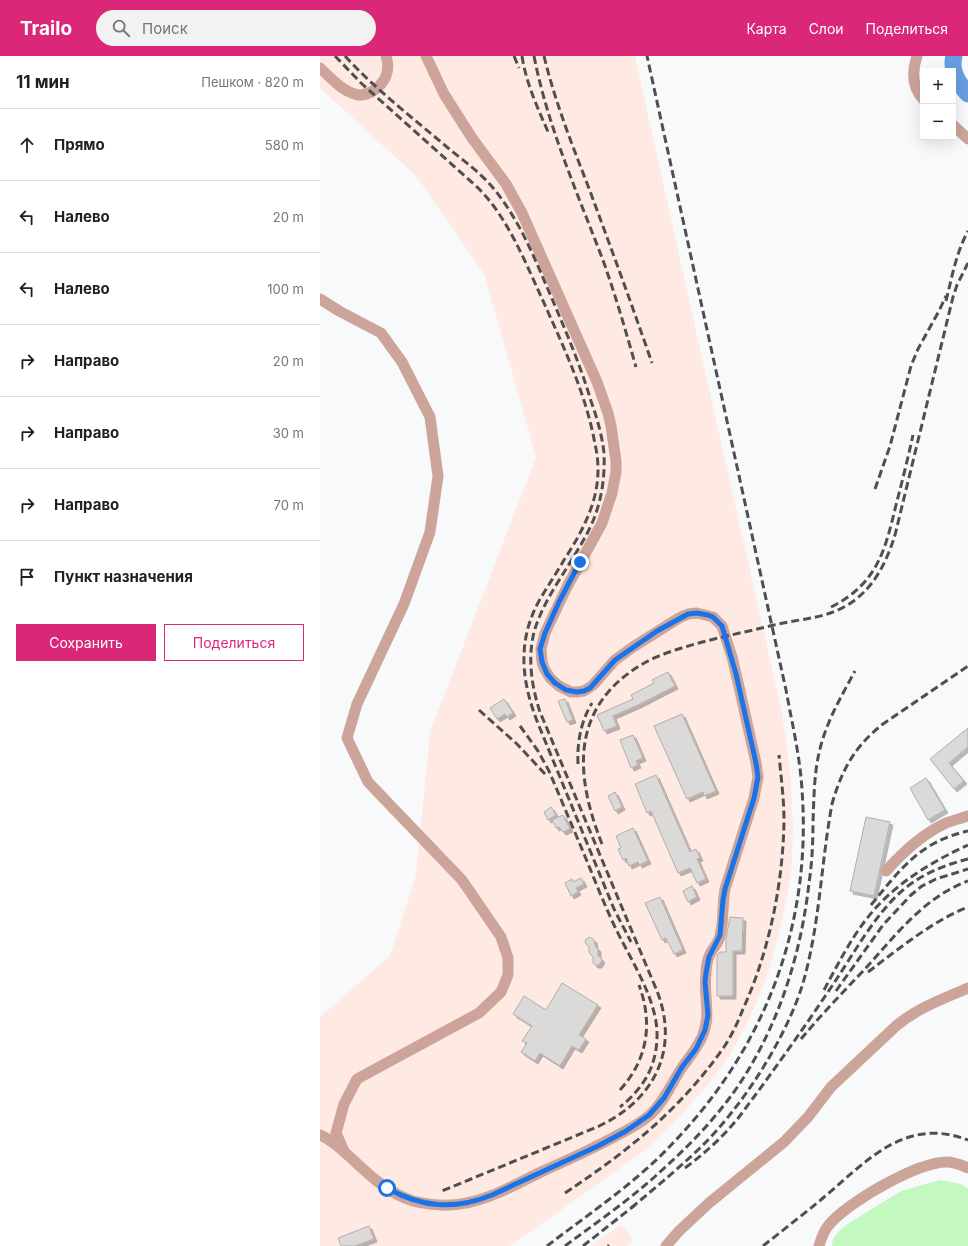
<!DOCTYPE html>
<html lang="ru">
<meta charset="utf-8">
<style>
body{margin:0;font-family:Inter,sans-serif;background:#f2f2f2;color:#202124}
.controls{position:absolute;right:12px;top:12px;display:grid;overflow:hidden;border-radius:0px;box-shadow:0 4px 16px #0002}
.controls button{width:36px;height:36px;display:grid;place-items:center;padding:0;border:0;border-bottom:1px solid #e0e0e0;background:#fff;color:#202124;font:20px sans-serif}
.stop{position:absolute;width:12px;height:12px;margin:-9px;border:3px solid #1a73e8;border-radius:50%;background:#fff}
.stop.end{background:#1a73e8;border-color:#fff;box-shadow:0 1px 4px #0008}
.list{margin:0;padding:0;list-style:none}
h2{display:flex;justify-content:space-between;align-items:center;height:52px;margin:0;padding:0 16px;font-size:17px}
h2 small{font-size:13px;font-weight:400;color:#757577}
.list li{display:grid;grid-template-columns:26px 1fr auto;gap:12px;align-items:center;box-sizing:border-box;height:72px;padding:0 16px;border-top:1px solid #e0e0e0}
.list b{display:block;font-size:15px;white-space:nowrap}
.list em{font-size:13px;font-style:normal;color:#757577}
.actions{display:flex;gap:8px;padding:12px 16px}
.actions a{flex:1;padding:9px 0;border:1px solid #db2777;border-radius:0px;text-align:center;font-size:14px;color:#db2777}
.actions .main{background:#db2777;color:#fff}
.icon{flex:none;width:22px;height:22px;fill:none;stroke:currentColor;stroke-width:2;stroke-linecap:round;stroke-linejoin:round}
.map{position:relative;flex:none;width:648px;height:1190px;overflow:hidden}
header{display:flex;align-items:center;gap:24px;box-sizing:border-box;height:56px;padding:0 20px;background:#db2777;color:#fff}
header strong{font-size:19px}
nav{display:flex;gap:22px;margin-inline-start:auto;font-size:14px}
.search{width:280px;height:36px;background:#f2f2f2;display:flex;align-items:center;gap:10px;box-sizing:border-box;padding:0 14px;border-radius:22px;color:#757577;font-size:15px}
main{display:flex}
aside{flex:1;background:#fff}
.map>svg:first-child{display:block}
</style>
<header>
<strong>Trailo</strong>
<div class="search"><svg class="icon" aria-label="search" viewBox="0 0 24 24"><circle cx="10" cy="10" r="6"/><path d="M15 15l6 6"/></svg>Поиск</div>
<nav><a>Карта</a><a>Слои</a><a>Поделиться</a></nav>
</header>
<main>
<aside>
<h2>11 мин<small>Пешком · 820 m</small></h2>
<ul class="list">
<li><svg class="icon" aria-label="ahead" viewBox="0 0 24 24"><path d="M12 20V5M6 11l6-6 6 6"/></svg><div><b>Прямо</b></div><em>580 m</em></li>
<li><svg class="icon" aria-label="left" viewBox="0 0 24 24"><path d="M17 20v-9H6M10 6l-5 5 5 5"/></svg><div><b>Налево</b></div><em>20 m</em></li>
<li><svg class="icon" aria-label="left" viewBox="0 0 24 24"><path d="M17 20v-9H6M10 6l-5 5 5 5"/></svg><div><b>Налево</b></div><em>100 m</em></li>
<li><svg class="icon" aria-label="right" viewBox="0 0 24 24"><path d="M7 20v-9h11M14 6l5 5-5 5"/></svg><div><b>Направо</b></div><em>20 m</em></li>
<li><svg class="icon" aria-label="right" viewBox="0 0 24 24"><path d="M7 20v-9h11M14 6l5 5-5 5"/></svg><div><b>Направо</b></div><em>30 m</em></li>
<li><svg class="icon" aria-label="right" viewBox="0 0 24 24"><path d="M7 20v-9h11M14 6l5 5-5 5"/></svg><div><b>Направо</b></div><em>70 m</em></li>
<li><svg class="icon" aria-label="arrive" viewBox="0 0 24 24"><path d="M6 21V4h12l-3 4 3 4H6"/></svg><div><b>Пункт назначения</b></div></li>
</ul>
<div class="actions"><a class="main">Сохранить</a><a>Поделиться</a></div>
</aside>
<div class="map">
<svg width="648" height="1190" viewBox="0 0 648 1190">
<defs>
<filter id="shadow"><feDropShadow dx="3" dy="3" stdDeviation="0" flood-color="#0004"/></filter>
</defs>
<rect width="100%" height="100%" fill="#f8f9fb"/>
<g fill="#feeae3">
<path d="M0 0H315L374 266 461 652 467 689 471 726 473 770 472 809 466 846 457 885 448 917 436 948 424 973 409 1000 391 1025 353 1068 331 1089 306 1108 190 1190H0V961L70 900 96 819 110 676 216 401 164 218 96 120 0 32Z"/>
<path d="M301 1169 313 1183 307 1190H270Z"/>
</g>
<path fill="#c4f8c1" d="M620 1124 641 1128 648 1133V1190H512L513 1183 519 1175 529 1167 581 1135Z"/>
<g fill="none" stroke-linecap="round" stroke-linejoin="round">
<path stroke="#689ee0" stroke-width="17" d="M634 0C630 15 638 27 648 38"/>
</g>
<g fill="#dbdad9" stroke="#afaeac" filter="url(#shadow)">
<path d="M348 616 355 630 318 649 293 660 297 670 284 675 277 659 313 643 311 639 334 627 332 624Z"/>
<path d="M184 643 193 657 187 661 185 658 177 663 170 652Z"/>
<path d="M245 643 253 664 247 666 238 645Z"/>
<path d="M362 658 396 735 384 740 383 736 367 743 334 670Z"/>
<path d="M648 672V691L629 707 644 725 634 733 610 703Z"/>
<path d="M313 679 323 702 316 705 318 709 311 712 300 684Z"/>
<path d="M336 719 370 796 376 793 380 802 377 803 386 823 377 827 370 812 358 817 331 755 327 757 315 728Z"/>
<path d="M606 722 625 754 608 764 590 732Z"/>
<path d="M295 736 302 751 295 755 288 740Z"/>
<path d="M231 751 236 759 228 764 224 756Z"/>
<path d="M243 759 250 773 243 776 239 771 236 772 232 764Z"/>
<path d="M546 761 570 766 554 840 530 835Z"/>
<path d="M313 772 328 805 319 809 318 806 309 810 306 802 303 804 298 793 301 792 296 780Z"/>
<path d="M261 822 264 828 256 832 258 836 251 840 245 827 252 823 253 826Z"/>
<path d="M372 830 377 841 368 846 363 835Z"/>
<path d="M340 841 363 894 354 898 346 882 342 884 325 847Z"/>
<path d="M410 861 423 862 422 895H413V940H397V899L400 896H406V883Z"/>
<path d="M270 881 274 884 275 890 278 893V899L282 904 279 909H275L273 907V901L270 898 269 895V891L265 887 266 883Z"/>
<path d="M242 927 278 949 259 979 266 983 259 994 252 990 240 1010 220 997 215 1005 201 996 207 987 202 985 212 970 193 958 204 940 226 954Z"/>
<path d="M49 1170 54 1183 35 1190H21L18 1182Z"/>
</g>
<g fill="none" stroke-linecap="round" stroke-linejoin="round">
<g stroke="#cda49a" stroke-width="11">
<path d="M597 0C592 15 592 31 603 43"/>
<path d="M0 12C10 21 21 34 35 38 41 41 47 38 53 35 65 27 71 15 66 0"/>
<path d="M633 69 648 83"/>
<path d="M0 243 19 255 61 277 82 306 110 361 118 420 110 476 84 548 37 648 27 682 48 726 142 824 181 881 188 902V919L181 936 159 957 37 1023 24 1048 16 1077 23 1093"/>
<path d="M566 815C583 796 601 779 624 768 632 764 640 763 648 760"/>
<path d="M0 1079C11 1083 21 1093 30 1101 49 1119 68 1137 93 1145 110 1149 129 1151 146 1147 173 1142 198 1127 223 1115 248 1104 272 1093 296 1080 308 1074 320 1067 330 1059 345 1045 352 1026 363 1010 370 1001 377 992 382 981 392 958 383 941 386 917 386 910 388 902 391 896 394 891 399 886 400 880 404 865 402 849 405 833L434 742 438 721 436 707 420 635 412 601 402 570 393 561 377 557 368 558 359 562 313 591 295 604 273 629 264 635 257 636H251L239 630 230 622 224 612 222 606 221 593 225 577 247 531 282 467 292 437 296 416V405L291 370 288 357 277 326 202 157 186 128 152 82 124 38 106 0"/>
<path d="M346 1190 359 1175 389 1147 464 1086 488 1061 511 1031 576 970C597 952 623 943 648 932"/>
<path d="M499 1190C501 1183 503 1176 508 1170 526 1147 597 1106 627 1106 635 1106 641 1109 648 1112"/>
</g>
<g stroke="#4f4f51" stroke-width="3" stroke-dasharray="8 4" stroke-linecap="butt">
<path d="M15 0 41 27 156 130C187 159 206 208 224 247 244 292 266 338 275 388 279 405 279 422 275 439 269 463 257 484 244 504 236 518 227 531 219 545 196 587 202 628 219 670L294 853 311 886"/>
<path d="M25 0C56 34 93 62 128 92 144 105 161 117 174 133 201 166 216 206 233 245 247 278 261 311 271 345 277 362 282 379 284 397 285 420 282 443 273 465 267 479 259 492 251 505 240 523 227 542 219 562 206 591 210 626 220 656L337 935C360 994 334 1045 277 1071L122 1135"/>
<path d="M194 0 199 12"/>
<path d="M202 0C206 27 218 53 229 78"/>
<path d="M214 0C228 72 258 138 284 207 296 241 306 276 316 311"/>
<path d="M224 0C235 46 253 91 270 135 291 192 312 249 332 307"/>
<path d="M626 245C632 221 636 197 648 175"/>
<path d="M555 433 570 390 591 310 598 293 619 255 626 240"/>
<path d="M511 551C557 528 565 495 576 449 582 426 588 402 593 379"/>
<path d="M159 654 197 688 226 719"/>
<path d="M200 670 218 695 229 715C238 736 247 758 256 779 269 809 280 839 294 869 309 901 335 939 337 975 338 1008 325 1031 300 1051"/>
<path d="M258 708C257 686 261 665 272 647"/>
<path d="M282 788C260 732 249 670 299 625 309 616 321 608 334 602 372 586 414 579 454 569 478 563 502 563 524 551 552 536 566 508 575 479L633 241 637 229 648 207"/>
<path d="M551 849C580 814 599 786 648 775"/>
<path d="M548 916C580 892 611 866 648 851"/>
<path d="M504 934C517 910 529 886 545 865 571 830 609 807 648 789"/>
<path d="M516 935 563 869 591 839 602 830 616 823 648 813"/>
<path d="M481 983C501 959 523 936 545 913 575 880 604 841 648 825"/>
<path d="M300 1034C328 1003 333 967 319 929"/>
<path d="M365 1112C385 1097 403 1081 419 1061 452 1017 484 972 514 927 534 897 556 857 583 834 602 818 624 809 648 803"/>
<path d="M245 1137C308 1095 360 1054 404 991 412 979 418 966 423 953 449 896 463 828 464 765 464 743 461 721 459 699"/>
<path d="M311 1152C335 1132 358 1113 380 1092 422 1051 466 983 483 927 500 868 501 807 512 748 522 713 535 690 563 668L648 610"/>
<path d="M227 1190C270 1157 317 1126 354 1086 446 990 492 867 482 734 480 700 472 667 466 634L327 0"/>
<path d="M245 1190C277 1166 311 1143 341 1115 369 1090 395 1063 416 1033 458 972 481 899 489 827 492 807 493 787 493 766 494 740 494 714 501 689 508 663 522 639 535 615"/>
<path d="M263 1190 315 1149"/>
<path d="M288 1190 289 1189"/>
<path d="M443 1190C463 1174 484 1158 503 1142 547 1105 585 1060 648 1084"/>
</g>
</g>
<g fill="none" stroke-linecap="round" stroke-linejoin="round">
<path stroke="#1a73e8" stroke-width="5" d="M67 1132C102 1152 135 1154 172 1139L278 1090 306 1075 329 1059 344 1042 362 1011 376 993 385 974 388 959 385 926 386 917 389 901 400 879 403 844 405 833 434 742 438 721 436 707 416 618 402 570 393 561 388 559 377 557 368 558 337 575 295 604 270 632 264 635 257 636 246 634 235 627 227 618 222 606 220 593 225 577 239 546 260 506"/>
</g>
</svg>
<div class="controls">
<button>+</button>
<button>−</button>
</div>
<div class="stop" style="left:67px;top:1132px"></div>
<div class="stop end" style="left:260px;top:506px"></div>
</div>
</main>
